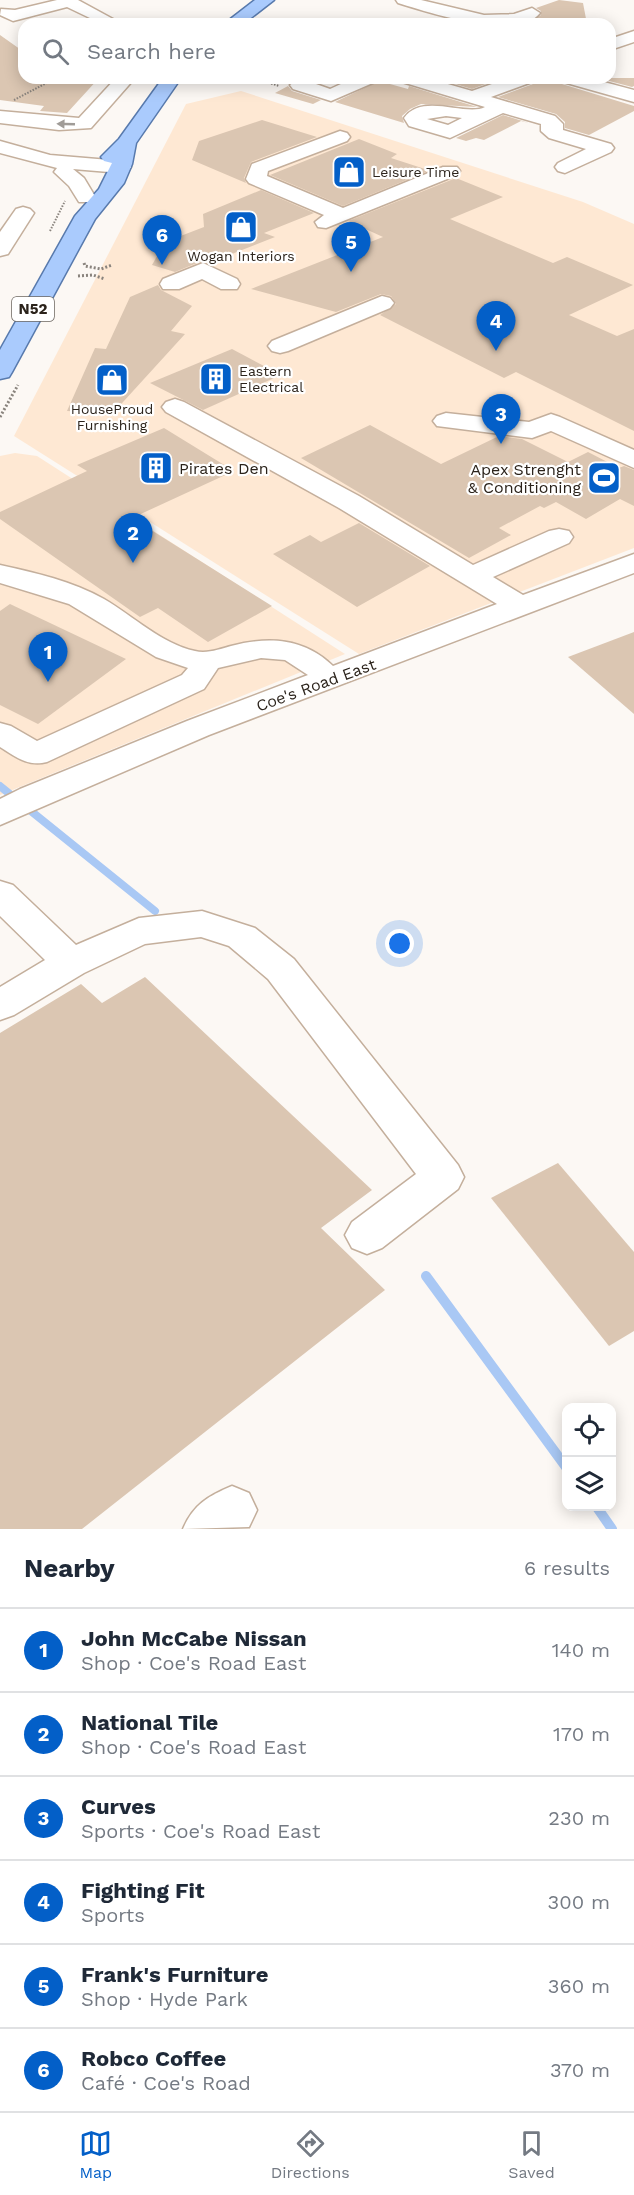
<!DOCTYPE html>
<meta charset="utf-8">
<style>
body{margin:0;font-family:"Work Sans",sans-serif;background:#f6f6f7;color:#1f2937}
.controls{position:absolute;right:18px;bottom:18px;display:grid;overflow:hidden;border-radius:12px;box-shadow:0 3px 15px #0003}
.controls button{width:54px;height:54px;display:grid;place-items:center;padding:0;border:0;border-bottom:2px solid #e0e1e3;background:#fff;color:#1f2937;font:30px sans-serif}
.you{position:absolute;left:400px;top:944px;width:21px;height:21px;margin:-15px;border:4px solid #fff;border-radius:50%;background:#1a73e8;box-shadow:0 0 0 9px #1a73e833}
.badge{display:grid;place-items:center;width:39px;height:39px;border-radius:50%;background:#035fc8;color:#fff;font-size:20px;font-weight:700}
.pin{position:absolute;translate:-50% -50px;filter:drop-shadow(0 2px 3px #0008)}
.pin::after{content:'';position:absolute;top:32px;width:21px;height:18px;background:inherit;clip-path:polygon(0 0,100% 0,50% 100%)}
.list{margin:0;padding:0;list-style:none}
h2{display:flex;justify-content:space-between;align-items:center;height:78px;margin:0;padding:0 24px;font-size:26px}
h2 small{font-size:20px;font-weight:400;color:#747a83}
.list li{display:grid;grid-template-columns:39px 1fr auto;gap:18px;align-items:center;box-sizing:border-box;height:84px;padding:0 24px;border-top:2px solid #e0e1e3}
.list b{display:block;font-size:22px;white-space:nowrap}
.list p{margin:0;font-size:20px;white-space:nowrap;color:#747a83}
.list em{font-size:20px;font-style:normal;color:#747a83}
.icon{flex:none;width:33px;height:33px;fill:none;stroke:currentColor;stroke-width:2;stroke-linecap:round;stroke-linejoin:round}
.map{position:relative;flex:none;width:634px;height:1529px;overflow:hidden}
.search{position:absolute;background:#fff;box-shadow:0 3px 15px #0003;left:18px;right:18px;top:18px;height:66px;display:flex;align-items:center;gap:15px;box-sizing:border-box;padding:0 21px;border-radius:18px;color:#747a83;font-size:22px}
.sheet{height:582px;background:#fff}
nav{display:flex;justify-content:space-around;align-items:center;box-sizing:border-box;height:84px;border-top:2px solid #e0e1e3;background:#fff;font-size:16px;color:#747a83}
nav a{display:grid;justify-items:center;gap:3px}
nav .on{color:#035fc8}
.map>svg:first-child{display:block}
</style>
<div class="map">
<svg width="634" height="1529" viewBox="0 0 634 1529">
<rect width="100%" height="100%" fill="#fcf8f4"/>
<g fill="#fee8d3">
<path d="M241 91 583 202 634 224V548L359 654 14 436 186 104Z"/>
<path d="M15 453 37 456 345 654 0 795V456Z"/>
</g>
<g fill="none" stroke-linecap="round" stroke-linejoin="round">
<path stroke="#a9c8f4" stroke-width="8" d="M0 786 155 911"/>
<g stroke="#a9c8f4" stroke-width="10">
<path d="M426 1276 566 1467"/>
<path d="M596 1506 612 1529"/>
</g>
</g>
<g fill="#dbc6b2">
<path d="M559 0 583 3 587 24H527L541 15V11L536 8Z"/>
<path d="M0 35 24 52V78H99L67 113 40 111 44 106 0 100Z"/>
<path d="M435 78H502L472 89Z"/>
<path d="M537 78H558L562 84 634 106V111L589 135 565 128V122L556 114 498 97 533 84Z"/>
<path d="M598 78H634V86L632 87Z"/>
<path d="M379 81 408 89 409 86 477 107 421 104 410 109 402 116 404 123 335 102Z"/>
<path d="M288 86 292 91 321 100 313 104 275 93Z"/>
<path d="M503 115 529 123 521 121 484 140 476 138 466 141 456 138Z"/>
<path d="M262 120 317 137 251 162 244 178 246 183 192 160 199 141Z"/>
<path d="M359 139 397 154 391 158 425 169 426 172 343 206 270 175Z"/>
<path d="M456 178 503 197 450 219 553 263 567 257 633 285 569 315 617 336 634 329V431L516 372 504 378 380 315 396 304 391 296 381 294 336 312 251 289 383 237 348 221Z"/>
<path d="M261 190 314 213 264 233 275 237 209 263 202 261 175 272 152 265 165 242 204 227 203 214Z"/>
<path d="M158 285 161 290 192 306 171 331 185 334 113 413 67 411 95 348 106 349 130 297Z"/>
<path d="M232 349 281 375 203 410 150 383Z"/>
<path d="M370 425 441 464 499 436 522 439 568 462 588 452 619 468 624 466 634 470V506L620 499 586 519 556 502 544 508 540 506 499 528 511 535 469 558 301 458Z"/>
<path d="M164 428 234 471 132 518 272 606 208 642 158 608 140 617 0 519V512L87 471 77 465Z"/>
<path d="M359 523 430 566 357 607 273 554 310 535 321 542Z"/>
<path d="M10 604 126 659 38 724 0 705V611Z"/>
<path d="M634 632V714L568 657Z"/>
<path d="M145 977 372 1190 321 1228 385 1290 82 1529H0V1033L81 984 102 1003Z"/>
<path d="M558 1163 634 1252V1331L609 1346 491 1198Z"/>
</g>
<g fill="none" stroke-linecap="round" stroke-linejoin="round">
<defs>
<g id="minor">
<path d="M57 0H78L113 19 108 24H87L92 19 67 7 13 21 0 15 1 9 15 10Z"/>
<path d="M396 0H421L484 15 514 14 532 8 540 13C518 42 427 12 398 3Z"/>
<path d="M634 31V42L610 50V39Z"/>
<path d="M116 78H135L91 128 59 130 0 123V111L79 118Z"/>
<path d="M300 78H325L316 84 330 89 354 78H378L375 82 331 101 293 89 290 85Z"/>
<path d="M399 78H427L472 91 509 78H535L532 82 491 97 555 116 563 124V130L611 144 614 148 611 152 565 173 558 171 555 167 558 163 586 149 549 138 541 131V124L503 113 450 138 409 126 404 118C422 92 466 117 485 107L402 82ZM446 116 462 118 448 125 427 119Z"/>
<path d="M560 78H589L634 90V102L563 82Z"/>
<path d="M340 131 347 133 350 137 347 141 268 171 267 176 343 208 443 167H457L460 171 457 175 326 228 318 227 315 222 324 215 249 183 246 179 252 164Z"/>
<path d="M0 141 50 155 121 161 128 163 131 167 128 171 121 173 73 169 84 178 96 198 93 202H79L69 186 54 172 57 168 0 153Z"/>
<path d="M23 207 30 209 34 213 8 254 0 256V232L16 209Z"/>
<path d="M203 263 237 279 240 284 237 289H221L202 279 179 289H163L160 284 163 279Z"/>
<path d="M382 296 390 298 394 303 390 308 288 351 280 353 272 351 268 346 272 341Z"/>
<path d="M175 399 184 402 359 496 473 565 549 531 559 529 569 531 573 537 569 543 493 577 523 595 634 554V573L209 735 0 825V799L20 789 187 721 308 675 285 660 261 658 218 668 204 689 47 762C28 767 16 757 0 747V723L11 726 37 741 182 675 188 668 156 657 69 604 0 583V565C36 573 72 581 104 599 133 616 162 644 195 651 207 654 220 649 231 646 269 636 304 638 333 666L497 604 339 508 166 412 162 407 166 402Z"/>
<path d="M446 413 529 422 551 414 560 417 634 450V468L551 431 532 438 437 426 433 421 437 416Z"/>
<path d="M0 881 13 885 76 945 139 918 202 911 255 928 294 959 458 1165 464 1177 458 1189 382 1248 367 1254 352 1248 345 1235 352 1222 416 1174 268 979 229 946 201 937 145 944 84 973 14 1015 0 1020V987L45 960 0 916Z"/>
<path d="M232 1486 249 1493 257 1510 249 1527 183 1529C193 1505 208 1496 232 1486Z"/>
</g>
<g id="major">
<path d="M255 0H274L243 24H224Z"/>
<path d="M163 78H181L136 143 132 164 124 183 95 219 12 372 9 377 0 379V350L75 216 99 189 112 163 104 161 101 157 119 139Z"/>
</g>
</defs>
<use href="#minor" stroke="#c4af9c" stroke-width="3"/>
<use href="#major" stroke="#587aad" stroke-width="3"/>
<g stroke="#89837d" stroke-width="2" stroke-dasharray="1.5 1.5" stroke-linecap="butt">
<path d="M254 78 279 86"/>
<path d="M190 82 230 78"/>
<path d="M14 100 56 78"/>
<path d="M50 231 65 201"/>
</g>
<g stroke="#89837d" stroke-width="3" stroke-dasharray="2 2" stroke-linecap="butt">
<path d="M84 263 85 266 101 269 112 265"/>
<path d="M78 276 93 275 105 279"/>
<path d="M0 417 18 385"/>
</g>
<use href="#minor" fill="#fff" fill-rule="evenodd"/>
<use href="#major" fill="#aacbfd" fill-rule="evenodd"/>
</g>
<defs><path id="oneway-solid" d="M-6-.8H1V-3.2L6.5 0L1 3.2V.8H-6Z" transform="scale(1.5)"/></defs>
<use fill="#a09c98" href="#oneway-solid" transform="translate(66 124) rotate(-178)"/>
<defs>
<symbol id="shop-square" viewBox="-11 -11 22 22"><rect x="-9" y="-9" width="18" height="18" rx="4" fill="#035fc8" stroke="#fff"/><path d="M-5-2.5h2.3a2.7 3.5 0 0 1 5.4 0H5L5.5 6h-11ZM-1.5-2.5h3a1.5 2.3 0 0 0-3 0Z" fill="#fff"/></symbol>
<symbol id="building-square" viewBox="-11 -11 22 22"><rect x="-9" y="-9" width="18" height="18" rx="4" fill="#035fc8" stroke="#fff"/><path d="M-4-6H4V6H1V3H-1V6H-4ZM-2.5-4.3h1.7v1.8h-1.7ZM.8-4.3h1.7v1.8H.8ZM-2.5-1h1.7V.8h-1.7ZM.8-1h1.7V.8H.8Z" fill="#fff"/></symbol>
<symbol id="stadium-square" viewBox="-11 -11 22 22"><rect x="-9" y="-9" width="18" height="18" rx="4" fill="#035fc8" stroke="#fff"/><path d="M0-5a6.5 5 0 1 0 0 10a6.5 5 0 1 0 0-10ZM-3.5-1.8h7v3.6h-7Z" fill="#fff"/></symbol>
</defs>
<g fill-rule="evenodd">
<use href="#shop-square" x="330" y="153" width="38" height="38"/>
<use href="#shop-square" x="222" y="208" width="38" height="38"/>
<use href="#building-square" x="197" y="360" width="38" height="38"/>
<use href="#shop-square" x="93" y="361" width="38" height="38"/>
<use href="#building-square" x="137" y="449" width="38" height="38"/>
<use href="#stadium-square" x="585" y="459" width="38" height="38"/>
</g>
<g text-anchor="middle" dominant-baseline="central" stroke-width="4.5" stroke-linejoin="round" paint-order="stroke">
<g font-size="14" fill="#2b231b" stroke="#fff" text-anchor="start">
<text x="372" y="172">Leisure Time</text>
<text x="241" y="256" text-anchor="middle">Wogan Interiors</text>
<text x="239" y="371">Eastern<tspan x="239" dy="16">Electrical</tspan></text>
<text x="112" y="409" text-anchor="middle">HouseProud<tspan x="112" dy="16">Furnishing</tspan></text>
</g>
<rect fill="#fff" stroke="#6b655f" stroke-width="1.5" x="12" y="297" width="42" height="24" rx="4.5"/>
<g font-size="15" font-weight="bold" fill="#2b231b">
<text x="33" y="309">N52</text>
</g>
<g font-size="16" fill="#2b231b" stroke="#fff" text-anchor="start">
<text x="179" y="468">Pirates Den</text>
<text x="581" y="469" text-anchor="end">Apex Strenght<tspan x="581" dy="18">&amp; Conditioning</tspan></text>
</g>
<g font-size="16" fill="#2b231b" stroke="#fff">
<text transform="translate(316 685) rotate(-20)">Coe's Road East</text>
</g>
</g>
</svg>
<div class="controls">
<button><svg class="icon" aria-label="locate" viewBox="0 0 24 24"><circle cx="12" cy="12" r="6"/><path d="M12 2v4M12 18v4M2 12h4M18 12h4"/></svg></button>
<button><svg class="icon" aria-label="layers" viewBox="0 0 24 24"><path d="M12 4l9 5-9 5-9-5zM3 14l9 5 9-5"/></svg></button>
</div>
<div class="you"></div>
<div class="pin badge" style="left:48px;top:682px">1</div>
<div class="pin badge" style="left:133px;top:563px">2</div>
<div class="pin badge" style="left:501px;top:444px">3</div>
<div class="pin badge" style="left:496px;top:351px">4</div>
<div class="pin badge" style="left:351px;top:272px">5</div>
<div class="pin badge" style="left:162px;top:265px">6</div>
<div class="search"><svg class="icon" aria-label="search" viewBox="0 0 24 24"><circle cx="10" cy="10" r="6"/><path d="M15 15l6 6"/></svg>Search here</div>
</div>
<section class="sheet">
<h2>Nearby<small>6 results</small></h2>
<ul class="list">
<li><span class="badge">1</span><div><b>John McCabe Nissan</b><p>Shop · Coe's Road East</p></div><em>140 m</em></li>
<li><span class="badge">2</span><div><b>National Tile</b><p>Shop · Coe's Road East</p></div><em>170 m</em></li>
<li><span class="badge">3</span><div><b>Curves</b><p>Sports · Coe's Road East</p></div><em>230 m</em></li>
<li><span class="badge">4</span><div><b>Fighting Fit</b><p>Sports</p></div><em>300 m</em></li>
<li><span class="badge">5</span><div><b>Frank's Furniture</b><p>Shop · Hyde Park</p></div><em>360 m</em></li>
<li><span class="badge">6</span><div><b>Robco Coffee</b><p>Café · Coe's Road</p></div><em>370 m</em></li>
</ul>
</section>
<nav>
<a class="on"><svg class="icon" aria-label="map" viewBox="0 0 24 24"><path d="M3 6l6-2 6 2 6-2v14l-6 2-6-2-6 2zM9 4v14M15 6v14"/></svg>Map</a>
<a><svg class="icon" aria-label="directions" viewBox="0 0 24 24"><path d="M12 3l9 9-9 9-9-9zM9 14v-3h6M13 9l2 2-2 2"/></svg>Directions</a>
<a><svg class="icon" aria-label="saved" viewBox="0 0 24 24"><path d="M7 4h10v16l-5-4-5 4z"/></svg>Saved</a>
</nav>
